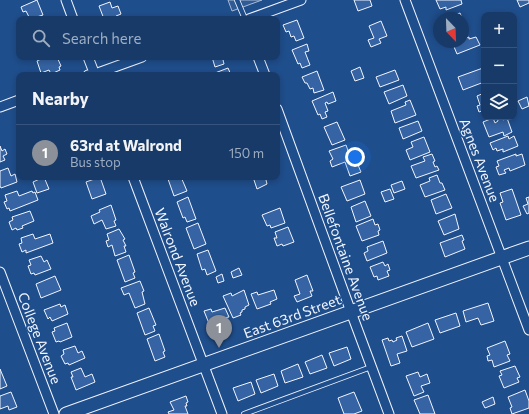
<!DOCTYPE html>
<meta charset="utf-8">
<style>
body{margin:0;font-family:Commissioner,sans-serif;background:#20416f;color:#f1f3f6}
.controls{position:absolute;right:12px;top:12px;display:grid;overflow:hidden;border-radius:8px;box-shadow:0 2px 6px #0003}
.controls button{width:36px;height:36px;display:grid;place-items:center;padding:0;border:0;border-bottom:1px solid #36547d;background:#173a69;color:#f1f3f6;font:20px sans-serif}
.compass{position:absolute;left:433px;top:12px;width:36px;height:36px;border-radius:50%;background:#173a69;box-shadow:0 2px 6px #0003;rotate:157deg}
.you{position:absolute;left:355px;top:157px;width:14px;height:14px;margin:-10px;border:3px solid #fff;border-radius:50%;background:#1a73e8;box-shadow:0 0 0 6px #1a73e833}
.badge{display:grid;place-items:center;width:26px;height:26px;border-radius:50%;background:#8c9099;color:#fff;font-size:13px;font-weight:700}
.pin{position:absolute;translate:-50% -33px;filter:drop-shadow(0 1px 2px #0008)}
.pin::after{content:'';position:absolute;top:21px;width:14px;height:12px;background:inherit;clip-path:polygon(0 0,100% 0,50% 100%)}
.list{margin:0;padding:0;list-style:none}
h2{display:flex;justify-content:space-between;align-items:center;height:52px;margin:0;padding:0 16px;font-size:17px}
h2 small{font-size:13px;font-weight:400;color:#9eadc0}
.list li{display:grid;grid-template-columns:26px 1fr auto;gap:12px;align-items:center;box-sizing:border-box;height:56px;padding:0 16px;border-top:1px solid #36547d}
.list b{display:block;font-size:15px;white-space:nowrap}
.list p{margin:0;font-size:13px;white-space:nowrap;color:#9eadc0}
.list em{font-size:13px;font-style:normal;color:#9eadc0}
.icon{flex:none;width:22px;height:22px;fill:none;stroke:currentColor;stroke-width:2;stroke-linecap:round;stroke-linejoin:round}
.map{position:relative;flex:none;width:529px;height:414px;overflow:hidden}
.search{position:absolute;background:#173a69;box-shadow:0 2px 6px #0003;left:16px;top:16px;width:264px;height:44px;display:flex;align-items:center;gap:10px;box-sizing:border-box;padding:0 14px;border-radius:8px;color:#9eadc0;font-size:15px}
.panel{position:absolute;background:#173a69;box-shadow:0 2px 6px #0003;left:16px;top:72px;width:264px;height:108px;border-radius:8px}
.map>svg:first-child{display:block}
</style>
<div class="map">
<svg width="529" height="414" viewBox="0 0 529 414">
<rect width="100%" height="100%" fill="#1f4e8c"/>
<path fill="#305b95" stroke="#a8bbd7" d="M228 0H262L232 11Z"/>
<g fill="#3563a3" stroke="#f2f6ff">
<path d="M37 0 43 15 30 19 26 11 23 12 21 7Z"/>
<path d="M354 0H370L372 6 358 11Z"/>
<path d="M436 0H461L462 4 446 10V7L440 9Z"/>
<path d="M517 0H529V3L520 7Z"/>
<path d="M110 2 112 8 118 6 121 14 116 16 117 19H104L99 6Z"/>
<path d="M460 13 462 18H445Z"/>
<path d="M297 20 304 38 296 41 294 36 291 37 289 31 286 32 283 25Z"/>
<path d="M381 21 387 36 379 39 381 43 371 47 368 40 374 38 369 26Z"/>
<path d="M469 37V39L476 37 480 45 457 54 452 42H463V39Z"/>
<path d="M307 44 309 51 305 52 310 65 302 68 300 63 298 64 292 50Z"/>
<path d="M40 57H57L61 66 59 67 60 70 51 74 49 70 41 73 37 61 41 59Z"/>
<path d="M212 57H225V59L223 60 224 64 215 67Z"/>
<path d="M360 67 364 78 355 81 351 71Z"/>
<path d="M228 68 231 75H215V73Z"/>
<path d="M483 68 484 71V82L463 90 458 77Z"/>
<path d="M395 70 399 80 380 87 376 77Z"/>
<path d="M317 71 324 90 314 93 313 88 310 89 307 83H305L302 77Z"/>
<path d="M403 85 407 96 389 104 384 92Z"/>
<path d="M333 92 336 101 328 104 327 102 325 103 328 111 325 112 327 117 322 119 320 114 318 115 312 101Z"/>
<path d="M484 93V110L479 112 477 106 480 105 477 96Z"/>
<path d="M527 97 529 106 522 109 518 101Z"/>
<path d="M410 100 416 115 395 123 391 111 406 105 405 102Z"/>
<path d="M498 117H502L503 120 507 118 512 132 504 136 503 132 489 137 483 122 493 118 495 123 498 121 497 117Z"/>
<path d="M418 121 422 131 403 139 399 128Z"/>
<path d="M337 122 345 140 332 145 324 127Z"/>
<path d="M508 136 509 139 514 136 518 146 503 152V149L497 151 496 148 493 150 490 143Z"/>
<path d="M424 137 430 152 410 160 406 150 413 147 411 142Z"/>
<path d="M346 145 351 159 355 158 361 172 350 176 345 162 332 167 330 161 333 159 329 151Z"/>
<path d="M0 146 2 151 5 149 7 154 3 156 5 160 0 162Z"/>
<path d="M432 154 435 161 433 162 435 167 437 166 439 170 416 178 411 166 425 161 423 157Z"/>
<path d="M516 154V156L522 154 525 165 510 171 509 168 504 170 506 173 499 175 496 167 499 166 497 161Z"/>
<path d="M8 168 11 176 15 174 17 182 1 188 0 186V171Z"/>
<path d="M437 175 440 183H442L445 190 425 197 420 185 430 181 429 178Z"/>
<path d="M44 177 49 189 37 193 33 182Z"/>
<path d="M100 177 106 194 92 199 86 182Z"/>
<path d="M173 177H181L187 191 174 196 168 179Z"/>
<path d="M253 177H268V178L266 180 267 184 257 189Z"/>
<path d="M360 180 365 194 347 201 341 187Z"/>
<path d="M402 181 405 189 394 193 391 185Z"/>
<path d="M390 189 394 199 385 202 381 192Z"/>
<path d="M512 189 521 215 506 220 500 203 503 202 500 193Z"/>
<path d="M17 191 19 196 32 191 33 193 35 192 38 200 10 211 9 208 7 209 4 202 7 201 5 195Z"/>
<path d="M446 194 452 208 436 214 431 200Z"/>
<path d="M188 197 196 219 187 222 185 217 183 218 177 202Z"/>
<path d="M529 197V213L527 214 523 206 528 204 526 198Z"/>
<path d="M365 201 371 216 356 222 351 207Z"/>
<path d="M111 205 116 220 114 221 116 226 106 229 102 220 94 224 91 216 100 212 99 210Z"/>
<path d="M280 208 285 223 271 228 270 225 267 226 262 215Z"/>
<path d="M30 211 34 221 22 226 23 228 17 230 16 228 12 230 9 222 13 220 12 217Z"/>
<path d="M455 214 459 229 444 235 438 221Z"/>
<path d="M373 219 375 225 378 224 380 230 378 231 379 235 362 241 356 226Z"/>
<path d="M198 223 206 244 194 249 186 228Z"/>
<path d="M288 227 294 242 283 246 282 244 277 246 274 238H277L275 232Z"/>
<path d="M119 229 125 239 123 240 126 246H124L126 252 115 256 112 245 108 247 106 241 109 240 107 234Z"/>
<path d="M33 234 35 239 50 234 53 243 26 253V250L22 252 19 244 22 243 21 238Z"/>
<path d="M462 235 464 240 462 241 465 249 445 257 440 243Z"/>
<path d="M383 241 387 253 367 261 364 253 368 251 367 247Z"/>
<path d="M208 250 216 271 207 275 205 269 202 270 197 254Z"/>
<path d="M129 255 135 272 133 273 135 278 125 282 117 260Z"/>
<path d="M41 256 44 262 47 260 51 269 35 275 34 273 31 274 28 266 31 265 29 260Z"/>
<path d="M383 262 385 266 388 264 390 270 387 271 389 276 378 280 377 276 374 277 370 267Z"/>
<path d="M239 268 242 275 233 278 231 272Z"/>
<path d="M222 274 224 281 218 283 216 277Z"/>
<path d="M307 275 313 291H310L312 296 297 302 294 296 300 294 295 280Z"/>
<path d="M55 276 61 290 41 298 36 284Z"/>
<path d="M140 281 144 291 142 292 145 304 135 308 129 293 124 295 121 288Z"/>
<path d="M244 290 249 305 245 307V309L242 310V312L240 313 241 315 233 318 223 296 231 293 232 296Z"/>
<path d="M274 290 277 299 270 302 271 304 257 309 251 294 257 292 258 295Z"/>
<path d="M488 303 494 321 481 325 478 318 466 322 463 311Z"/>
<path d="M60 304 61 307 65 305 68 314 52 321 50 317 48 319 44 310Z"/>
<path d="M149 308 156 325 153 326 155 331 145 335 137 313Z"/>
<path d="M225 308 229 317 224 318 225 320 210 326 204 311 211 309 212 312Z"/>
<path d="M456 313 460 326 440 333 435 320Z"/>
<path d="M67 323 72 337 60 342 59 341 56 342 52 332 55 331 54 328Z"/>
<path d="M428 323 434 339 412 347 406 332Z"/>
<path d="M159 334 165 351 163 352 165 357 155 361 147 339Z"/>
<path d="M402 336 407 351 397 354 400 363 391 366 382 340 388 338 389 341 392 340 393 342 397 340 396 338Z"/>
<path d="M505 341 510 354 507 355 510 361 494 367 492 360 488 361 487 356 490 355 487 348Z"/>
<path d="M75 346 78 353 82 351 85 358 69 365 68 363 65 364 61 356 64 354 63 350Z"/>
<path d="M347 347 351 359 334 366 329 353Z"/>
<path d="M322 355 327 368 310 374 305 362Z"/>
<path d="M298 364 303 377 285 383 281 371Z"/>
<path d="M515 366 520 377 517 378 519 382 504 388 499 376 502 375 500 371Z"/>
<path d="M81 368 85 377 92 374 95 382 76 390 71 377H73L71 372Z"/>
<path d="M0 369 7 386 0 389Z"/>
<path d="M418 372 420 377 427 374 430 383 421 386 424 392 414 396 406 376Z"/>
<path d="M274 374 278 386 261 393 256 380Z"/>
<path d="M251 382 255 394 238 401 233 388Z"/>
<path d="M525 390 529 401V408L512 414 510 408 512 407 508 397Z"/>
<path d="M11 392 17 407 9 410 8 406 0 409V396Z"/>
<path d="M354 392 362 411 354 414H344L338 398Z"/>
<path d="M428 395 435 414H420L414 400Z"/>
<path d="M186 396 188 402 186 403 187 406H185L188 414H169L168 412 174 410 170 402Z"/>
<path d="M493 397 495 404 485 408 482 402Z"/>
</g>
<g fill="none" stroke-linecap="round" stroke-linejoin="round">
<defs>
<g id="service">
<path d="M237 0 245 19"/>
<path d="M244 414 371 367"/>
</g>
<g id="minor">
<path d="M66 0 73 19"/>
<path d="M405 0 529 330"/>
<path d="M249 19 301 0"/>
<path d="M88 57 95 75"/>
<path d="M258 57 265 75"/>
<path d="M88 75 95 74 142 57"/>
<path d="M0 107 19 100"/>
<path d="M277 109 351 312 389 414"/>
<path d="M133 177 222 414"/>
<path d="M0 272 54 414"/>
</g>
<path id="secondary" d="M66 414 529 248"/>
</defs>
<use href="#service" stroke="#f2f6ff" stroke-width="6"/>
<use href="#minor" stroke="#f2f6ff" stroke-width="11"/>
<use href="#secondary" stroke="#f2f6ff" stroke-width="15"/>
<use href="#service" stroke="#1f4e8c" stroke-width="4.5"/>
<use href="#minor" stroke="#1f4e8c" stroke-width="9"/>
<use href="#secondary" stroke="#1f4e8c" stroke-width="13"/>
</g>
<g text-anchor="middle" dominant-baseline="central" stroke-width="3" stroke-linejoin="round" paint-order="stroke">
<g font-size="14" fill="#f2f6ff" stroke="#1f4e8c">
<text transform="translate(480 160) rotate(69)">Agnes Avenue</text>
<text transform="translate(178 257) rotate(69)">Walrond Avenue</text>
<text transform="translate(346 257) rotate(70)">Bellefontaine Avenue</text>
<text transform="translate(292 316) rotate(-20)">East 63rd Street</text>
<text transform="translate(40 338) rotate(69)">College Avenue</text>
</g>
</g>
</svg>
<div class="controls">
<button>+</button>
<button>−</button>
<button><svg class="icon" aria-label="layers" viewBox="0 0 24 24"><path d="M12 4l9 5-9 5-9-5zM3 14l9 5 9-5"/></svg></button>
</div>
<svg class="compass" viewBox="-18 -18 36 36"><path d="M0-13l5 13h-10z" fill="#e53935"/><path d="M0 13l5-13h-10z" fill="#9eadc0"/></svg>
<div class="you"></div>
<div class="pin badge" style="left:219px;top:348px">1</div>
<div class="search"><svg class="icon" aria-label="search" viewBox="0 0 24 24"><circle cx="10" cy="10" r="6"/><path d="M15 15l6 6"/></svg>Search here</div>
<section class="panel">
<h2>Nearby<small></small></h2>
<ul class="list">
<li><span class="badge">1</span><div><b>63rd at Walrond</b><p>Bus stop</p></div><em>150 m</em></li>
</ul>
</section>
</div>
